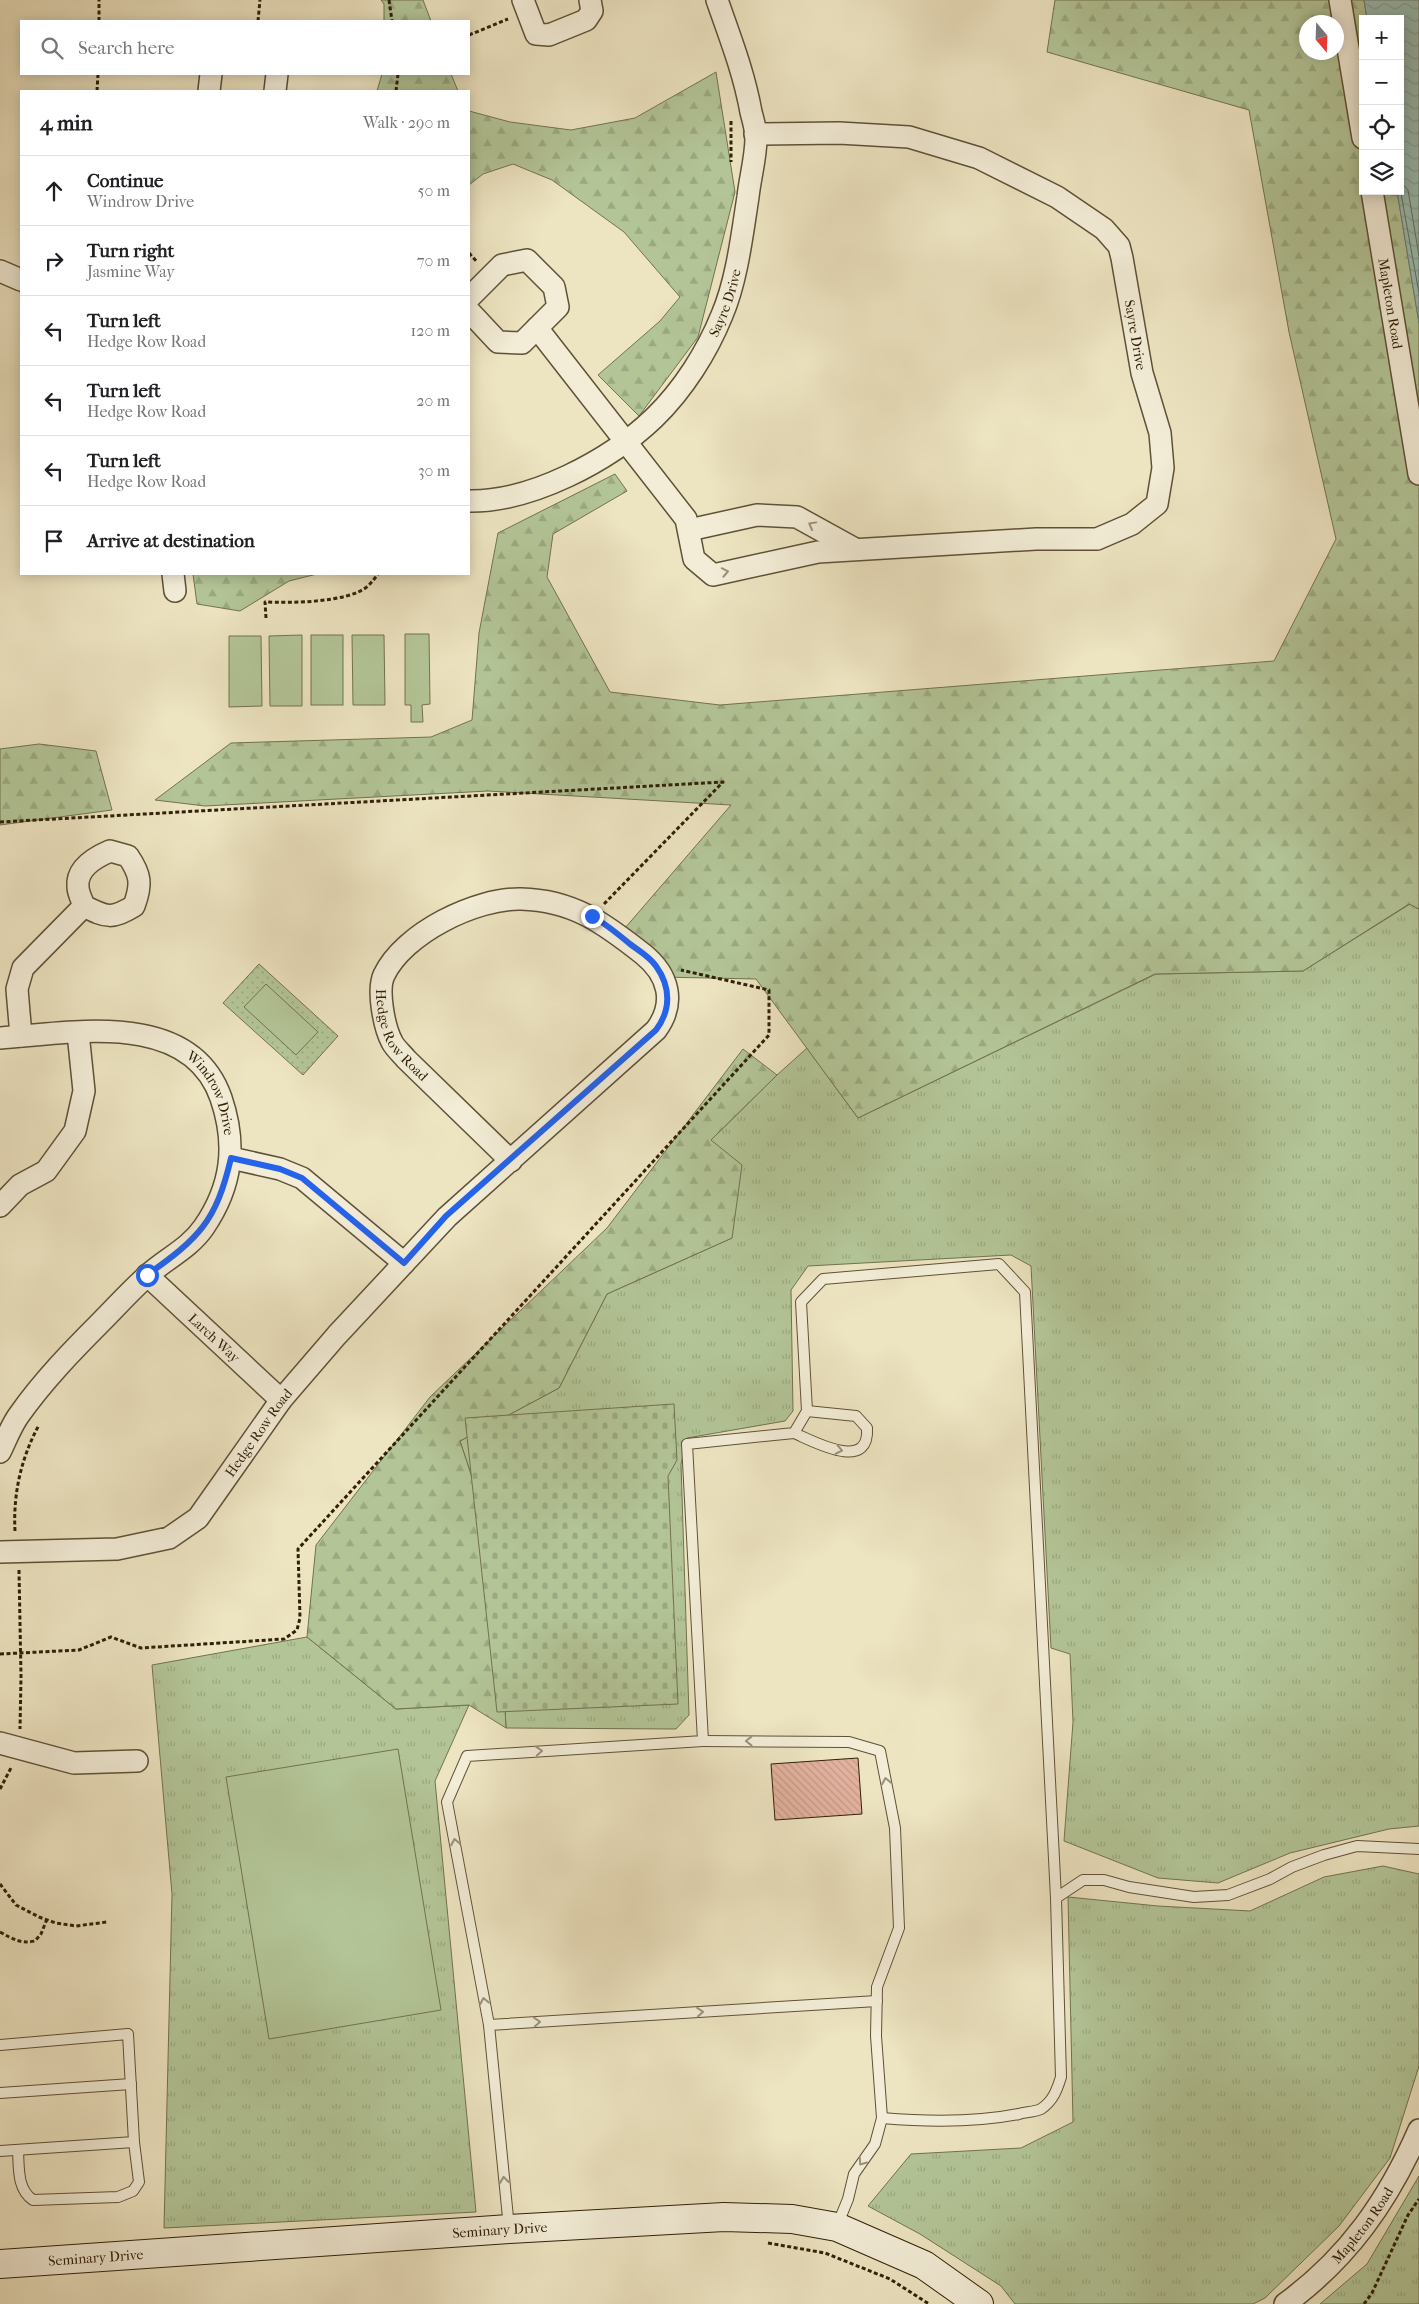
<!DOCTYPE html>
<meta charset="utf-8">
<style>
body{margin:0;font-family:"IM FELL French Canon",serif;background:#f2f2f2;color:#202124}
.controls{position:absolute;right:15px;top:15px;display:grid;overflow:hidden;border-radius:0px;box-shadow:0 2px 12px #0003}
.controls button{width:45px;height:45px;display:grid;place-items:center;padding:0;border:0;border-bottom:1px solid #e0e0e0;background:#fff;color:#202124;font:25px sans-serif}
.compass{position:absolute;left:1299px;top:15px;width:45px;height:45px;border-radius:50%;background:#fff;box-shadow:0 2px 12px #0003;rotate:161deg}
.stop{position:absolute;width:15px;height:15px;margin:-11px;border:4px solid #2563eb;border-radius:50%;background:#fff}
.stop.end{background:#2563eb;border-color:#fff;box-shadow:0 1px 5px #0008}
.list{margin:0;padding:0;list-style:none}
h2{display:flex;justify-content:space-between;align-items:center;height:65px;margin:0;padding:0 20px;font-size:21px}
h2 small{font-size:16px;font-weight:400;color:#757577}
.list li{display:grid;grid-template-columns:32px 1fr auto;gap:15px;align-items:center;box-sizing:border-box;height:70px;padding:0 20px;border-top:1px solid #e0e0e0}
.list b{display:block;font-size:19px;white-space:nowrap}
.list p{margin:0;font-size:16px;white-space:nowrap;color:#757577}
.list em{font-size:16px;font-style:normal;color:#757577}
.icon{flex:none;width:28px;height:28px;fill:none;stroke:currentColor;stroke-width:2;stroke-linecap:round;stroke-linejoin:round}
.map{position:relative;flex:none;width:1419px;height:2304px;overflow:hidden}
.search{position:absolute;background:#fff;box-shadow:0 2px 12px #0003;left:20px;top:20px;width:450px;height:55px;display:flex;align-items:center;gap:12px;box-sizing:border-box;padding:0 18px;border-radius:0px;color:#757577;font-size:19px}
.panel{position:absolute;background:#fff;box-shadow:0 2px 12px #0003;left:20px;top:90px;width:450px;height:485px;border-radius:0px}
.map>svg:first-child{display:block}
</style>
<div class="map">
<svg width="1419" height="2304" viewBox="0 0 1419 2304">
<defs>
<pattern id="grass-tufts" width="24" height="20" patternUnits="userSpaceOnUse" patternTransform="scale(1.25)"><rect width="24" height="20" fill="#b3c597"/><path d="M3 7l-1-3M5 7V3M7 7l1-3M15 17l-1-3M17 17v-4M19 17l1-3" fill="none" stroke="#9aa981"/></pattern>
<pattern id="forest-firs" width="22" height="20" patternUnits="userSpaceOnUse" patternTransform="scale(1.25)"><rect width="22" height="20" fill="#b3c597"/><path d="M5 1l3.5 6h-7zM16 11l3.5 6h-7z" fill="#9aa981"/></pattern>
<pattern id="cemetery-stones" width="16" height="16" patternUnits="userSpaceOnUse" patternTransform="scale(1.25)"><rect width="16" height="16" fill="#b3c597"/><path d="M2 7V4a2 2 0 0 1 4 0v3zM10 15v-3a2 2 0 0 1 4 0v3z" fill="#9aa981"/></pattern>
<pattern id="park-dots" width="8" height="8" patternUnits="userSpaceOnUse" patternTransform="scale(1.25)"><rect width="8" height="8" fill="#b3c597"/><path d="M2 2h.1M6 6h.1" fill="none" stroke="#9aa981" stroke-width="1.8" stroke-linecap="round"/></pattern>
<pattern id="water-waves" width="16" height="10" patternUnits="userSpaceOnUse" patternTransform="scale(1.25)"><rect width="16" height="10" fill="#99beb5"/><path d="M0 5q4-4 8 0t8 0" fill="none" stroke="#84a39a"/></pattern>
<pattern id="building-back-hatch" width="6" height="6" patternUnits="userSpaceOnUse" patternTransform="scale(1.25)"><rect width="6" height="6" fill="#e3b29f"/><path d="M-1 5l2 2M0 0l6 6M5-1l2 2" fill="none" stroke="#c39988"/></pattern>
</defs>
<rect width="100%" height="100%" fill="#ede4c1"/>
<filter id="stains"><feTurbulence type="fractalNoise" baseFrequency=".004" numOctaves="4"/><feColorMatrix values="0 0 0 0 .2 0 0 0 0 .09 0 0 0 0 .02 0 0 0 .5 -.17"/></filter>
<radialGradient id="worn" r=".72"><stop offset=".6" stop-color="#630" stop-opacity="0"/><stop offset="1" stop-color="#630" stop-opacity=".3"/></radialGradient>
<g fill="url(#grass-tufts)" stroke="#727250">
<path d="M1410 904 1419 909V1826L1389 1829 1290 1853 1218 1883 1158 1878 1064 1841 1073 1722 1070 1654 1051 1648 1031 1266 1011 1255 808 1266 791 1290 793 1411 785 1421 687 1438 681 1464 689 1715 676 1729 506 1728 497 1553 460 1441 559 1388 607 1294 732 1238 711 1140 777 1075 807 1048 858 1118 1156 974 1303 971Z"/>
<path d="M307 1637 396 1709 469 1705 435 1781 476 2212 164 2228 172 1894 152 1665Z"/>
<path d="M1383 1866 1419 1874V2066L1390 2158 1339 2226 1265 2298 1253 2304H1015L1001 2286 920 2234 868 2206 911 2154 1021 2148 1073 2122 1068 1897 1158 1906 1250 1911 1324 1877Z"/>
<path d="M1419 2176V2304H1320L1367 2264Z"/>
</g>
<g fill="url(#forest-firs)" stroke="#727250" fill-rule="evenodd">
<path d="M381 0H423L431 21H384V4Z"/>
<path d="M1055 0H1364L1367 19H1363V191H1397L1419 323V909L1409 904 1303 971 1155 974 858 1118 756 979 660 977 619 935 731 805 488 791 205 806 155 800 231 743 431 737 472 720 479 633 498 533 615 474 627 491 553 534 547 577 610 692 720 705 1274 661 1336 539 1289 332 1249 110 1047 52ZM1306 22H1336V52H1306Z"/>
<path d="M716 72 735 192 698 337 639 416 598 375 660 321 680 297 624 232 552 180 513 164 483 174 469 185V111L510 122 571 130 635 118Z"/>
<path d="M382 74H451L458 91H377Z"/>
<path d="M193 574H317L289 581 240 611 197 604Z"/>
<path d="M39 744 96 751 112 810 0 825V749Z"/>
<path d="M743 1049 777 1075 711 1140 742 1165 732 1238 607 1294 559 1388 460 1441 497 1553 506 1728 469 1705 396 1709 307 1637 316 1545 430 1397 607 1228Z"/>
</g>
<path fill="url(#cemetery-stones)" stroke="#727250" d="M674 1404 677 1460 668 1476 678 1704 497 1712 465 1418Z"/>
<path fill="url(#park-dots)" stroke="#727250" d="M259 964 338 1036 303 1075 223 1003Z"/>
<g fill="#b3c597" stroke="#727250">
<path d="M405 634H429L430 704 422 705 423 722H411V705H405Z"/>
<path d="M302 635V706H270L269 636Z"/>
<rect x="311" y="635" width="32" height="70"/>
<path d="M352 635H384L385 705H353Z"/>
<path d="M229 636H261L262 706 229 707Z"/>
<path d="M266 984 318 1032 296 1055 244 1007Z"/>
<path d="M398 1749 441 2010 269 2039 226 1777Z"/>
</g>
<path fill="url(#water-waves)" stroke="#6f7f70" d="M1364 0H1419V323L1397 191H1400V19H1367Z"/>
<g fill="none" stroke-linecap="round" stroke-linejoin="round">
<g stroke="#646f5f" stroke-width="1">
<path d="M1400 181 1408 190 1419 256"/>
<path d="M1400 188 1419 293"/>
</g>
</g>
<path fill="url(#building-back-hatch)" stroke="#302009" d="M858 1758 862 1814 775 1820 771 1764Z"/>
<g fill="none" stroke-linecap="round" stroke-linejoin="round">
<defs>
<g id="lane">
<path d="M794 1433C813 1441 870 1473 867 1428L856 1416 807 1411"/>
<path d="M703 1741 849 1742 880 1751 895 1828 899 1928 877 1987 876 2036 882 2118 875 2144 854 2174 848 2199 837 2226"/>
<path d="M489 2025 877 2001"/>
<path d="M0 2045 128 2034 134 2142 0 2151"/>
<path d="M0 2093 131 2084"/>
<path d="M882 2118C928 2122 973 2123 1019 2114 1025 2112 1035 2112 1041 2109 1053 2101 1057 2090 1061 2077L1056 1898 1083 1880H1104L1129 1887 1194 1897 1228 1895 1270 1879 1292 1867 1324 1855 1357 1846 1419 1849"/>
<path d="M18 2150C19 2168 17 2189 33 2200L118 2197 133 2191 139 2182 134 2142"/>
<path d="M509 2228 489 2025 447 1802 467 1756 703 1741 687 1444 794 1433 807 1411 801 1302 823 1279 999 1264 1025 1292 1056 1898"/>
</g>
<g id="street">
<path d="M523 0 536 34 549 35 586 20 592 11 590 0"/>
<path d="M1340 0 1363 138"/>
<path d="M209 91 211 74"/>
<path d="M275 91 277 74"/>
<path id="s1" d="M1372 191 1419 474"/>
<path d="M0 271 21 280"/>
<path d="M469 298 502 265 527 260 554 287 558 307 522 343 498 342 469 311"/>
<path d="M537 328 686 519 694 559 713 575 818 552 1036 539H1097L1132 524 1157 504 1163 468 1160 433 1142 373 1122 258 1119 246 1104 229 1057 197 979 158 909 137 839 133 755 134"/>
<path id="s2" d="M469 501C531 502 609 461 654 418 683 390 707 352 722 315 737 280 742 235 748 197 750 178 756 157 756 138 756 129 753 120 751 112 744 73 730 37 717 0"/>
<path d="M689 530 757 515 797 517 855 549"/>
<path d="M173 574 175 591"/>
<path d="M110 851 128 856C141 875 142 884 134 906 112 919 107 918 84 906 82 900 78 893 78 887 76 868 96 857 110 851Z"/>
<path d="M21 1036 17 989 23 968 84 906"/>
<path id="s3" d="M0 1038C72 1033 190 1009 221 1098 237 1145 232 1186 204 1227 189 1249 165 1259 147 1276 131 1290 116 1307 101 1322 72 1351 43 1381 19 1415 11 1426 6 1440 0 1452"/>
<path d="M231 1158 280 1169 302 1178 404 1263"/>
<path d="M0 1206 20 1185 46 1171 75 1131 84 1091 78 1033"/>
<path id="s4" d="M147 1275 281 1400"/>
<path id="s5" d="M0 1552 117 1549 169 1538 198 1518 281 1400 337 1335 447 1217 656 1030C676 1003 669 975 643 954 605 924 573 900 521 899 476 898 404 933 384 975 377 990 384 1027 392 1042 395 1048 402 1054 406 1059L511 1161"/>
<path d="M0 1743 74 1763 137 1761"/>
<path id="s6" d="M1285 2304C1348 2258 1388 2201 1419 2130"/>
</g>
<g id="secondary">
<path id="s7" d="M0 2264 509 2229 724 2217 792 2219 837 2227 924 2265 979 2304"/>
</g>
</defs>
<use href="#lane" stroke="#5f5137" stroke-width="12"/>
<use href="#street" stroke="#5f5137" stroke-width="24"/>
<use href="#secondary" stroke="#302009" stroke-width="30"/>
<g stroke="#302009" stroke-width="3" stroke-dasharray="4 2.5" stroke-linecap="butt">
<path d="M389 0 392 21"/>
<path d="M99 21V0"/>
<path d="M258 21 260 0"/>
<path d="M469 35 508 19"/>
<path d="M97 91 98 74"/>
<path d="M396 91 398 74"/>
<path d="M731 121V162"/>
<path d="M469 253 477 262"/>
<path d="M266 618 265 602C291 603 348 603 368 586 372 582 375 578 378 574"/>
<path d="M0 822 723 782 604 904"/>
<path d="M15 1531C13 1494 21 1458 39 1425"/>
<path d="M19 1570 21 1676 20 1729"/>
<path d="M0 1654 79 1650 111 1637 141 1648 284 1639 297 1630 300 1618 298 1549 769 1035V990L681 970"/>
<path d="M0 1789 12 1766"/>
<path d="M0 1884 16 1905 39 1917 56 1923 76 1926 107 1922"/>
<path d="M0 1932C13 1939 20 1944 35 1941L41 1934 47 1919"/>
<path d="M768 2243 825 2253 890 2279 929 2304"/>
<path d="M1364 2304 1372 2293 1408 2215 1419 2199"/>
</g>
<use href="#lane" stroke="#f3edd7" stroke-width="10"/>
<use href="#street" stroke="#f3edd7" stroke-width="21"/>
<use href="#secondary" stroke="#f3edd7" stroke-width="28"/>
</g>
<defs><path id="oneway-chevron" d="M-2-3.5L2.5 0L-2 3.5" fill="none" stroke-width="1.6" stroke-linecap="round" stroke-linejoin="round" transform="scale(1.25)"/></defs>
<g stroke="#9b917a">
<use href="#oneway-chevron" transform="translate(812 525) rotate(-151)"/>
<use href="#oneway-chevron" transform="translate(725 572) rotate(-11)"/>
<use href="#oneway-chevron" transform="translate(839 1450) rotate(12)"/>
<use href="#oneway-chevron" transform="translate(749 1741) rotate(-180)"/>
<use href="#oneway-chevron" transform="translate(539 1751) rotate(-4)"/>
<use href="#oneway-chevron" transform="translate(886 1781) rotate(-101)"/>
<use href="#oneway-chevron" transform="translate(455 1842) rotate(-101)"/>
<use href="#oneway-chevron" transform="translate(484 2001) rotate(-101)"/>
<use href="#oneway-chevron" transform="translate(700 2012) rotate(-4)"/>
<use href="#oneway-chevron" transform="translate(537 2022) rotate(-4)"/>
<use href="#oneway-chevron" transform="translate(862 2162) rotate(125)"/>
<use href="#oneway-chevron" transform="translate(504 2180) rotate(-96)"/>
</g>
<g fill="none" stroke-linecap="round" stroke-linejoin="round">
<path stroke="#2563eb" stroke-width="6" d="M147 1275C199 1238 216 1222 231 1158L280 1169 302 1178 404 1263 446 1216 656 1030C671 1010 671 987 656 966 650 957 638 950 630 944 618 934 606 924 592 916"/>
</g>
<g text-anchor="middle" dominant-baseline="central" stroke-width="4" stroke-linejoin="round" paint-order="stroke">
<g font-size="14" fill="#302009" stroke="#f3edd7">
<text stroke="none"><textPath href="#s2" startOffset="344">Sayre Drive</textPath></text>
<text stroke="none"><textPath href="#s1" startOffset="114">Mapleton Road</textPath></text>
<text transform="translate(1135 335) rotate(80)">Sayre Drive</text>
<text stroke="none"><textPath href="#s5" startOffset="1330">Hedge Row Road</textPath></text>
<text stroke="none"><textPath href="#s3" startOffset="240">Windrow Drive</textPath></text>
<text stroke="none"><textPath href="#s4" startOffset="92">Larch Way</textPath></text>
<text stroke="none"><textPath href="#s5" startOffset="310">Hedge Row Road</textPath></text>
<text stroke="none"><textPath href="#s6" startOffset="111">Mapleton Road</textPath></text>
<text stroke="none"><textPath href="#s7" startOffset="501">Seminary Drive</textPath></text>
<text stroke="none"><textPath href="#s7" startOffset="96">Seminary Drive</textPath></text>
</g>
</g>
<rect width="100%" height="100%" filter="url(#stains)"/>
<rect width="100%" height="100%" fill="url(#worn)"/>
</svg>
<div class="controls">
<button>+</button>
<button>−</button>
<button><svg class="icon" aria-label="locate" viewBox="0 0 24 24"><circle cx="12" cy="12" r="6"/><path d="M12 2v4M12 18v4M2 12h4M18 12h4"/></svg></button>
<button><svg class="icon" aria-label="layers" viewBox="0 0 24 24"><path d="M12 4l9 5-9 5-9-5zM3 14l9 5 9-5"/></svg></button>
</div>
<svg class="compass" viewBox="-18 -18 36 36"><path d="M0-13l5 13h-10z" fill="#e53935"/><path d="M0 13l5-13h-10z" fill="#757577"/></svg>
<div class="stop" style="left:147px;top:1275px"></div>
<div class="stop end" style="left:592px;top:916px"></div>
<div class="search"><svg class="icon" aria-label="search" viewBox="0 0 24 24"><circle cx="10" cy="10" r="6"/><path d="M15 15l6 6"/></svg>Search here</div>
<section class="panel">
<h2>4 min<small>Walk · 290 m</small></h2>
<ul class="list">
<li><svg class="icon" aria-label="ahead" viewBox="0 0 24 24"><path d="M12 20V5M6 11l6-6 6 6"/></svg><div><b>Continue</b><p>Windrow Drive</p></div><em>50 m</em></li>
<li><svg class="icon" aria-label="right" viewBox="0 0 24 24"><path d="M7 20v-9h11M14 6l5 5-5 5"/></svg><div><b>Turn right</b><p>Jasmine Way</p></div><em>70 m</em></li>
<li><svg class="icon" aria-label="left" viewBox="0 0 24 24"><path d="M17 20v-9H6M10 6l-5 5 5 5"/></svg><div><b>Turn left</b><p>Hedge Row Road</p></div><em>120 m</em></li>
<li><svg class="icon" aria-label="left" viewBox="0 0 24 24"><path d="M17 20v-9H6M10 6l-5 5 5 5"/></svg><div><b>Turn left</b><p>Hedge Row Road</p></div><em>20 m</em></li>
<li><svg class="icon" aria-label="left" viewBox="0 0 24 24"><path d="M17 20v-9H6M10 6l-5 5 5 5"/></svg><div><b>Turn left</b><p>Hedge Row Road</p></div><em>30 m</em></li>
<li><svg class="icon" aria-label="arrive" viewBox="0 0 24 24"><path d="M6 21V4h12l-3 4 3 4H6"/></svg><div><b>Arrive at destination</b></div></li>
</ul>
</section>
</div>
